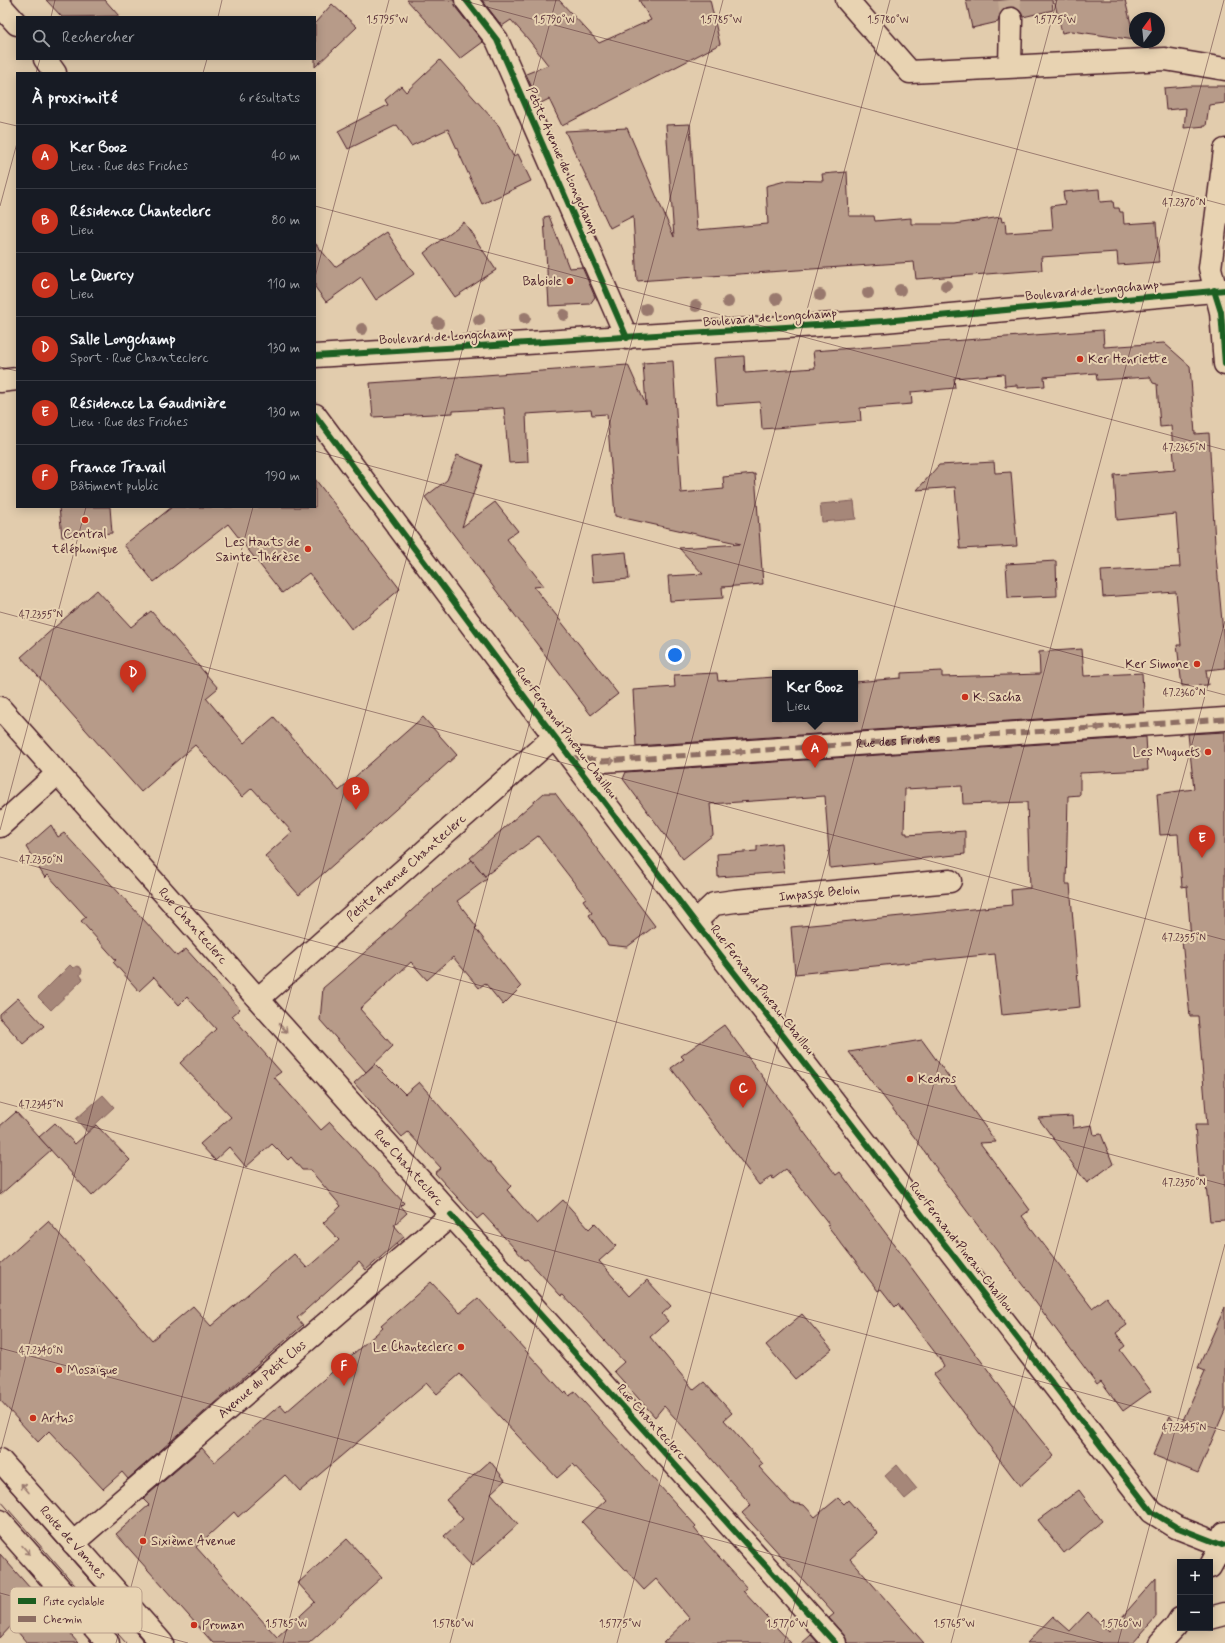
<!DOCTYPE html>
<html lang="fr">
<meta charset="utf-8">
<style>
body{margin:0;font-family:Mynerve,sans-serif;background:#242831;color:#f1f3f6}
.controls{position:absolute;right:12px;bottom:12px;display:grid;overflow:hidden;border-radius:0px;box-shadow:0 2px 10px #0003}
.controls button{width:36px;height:36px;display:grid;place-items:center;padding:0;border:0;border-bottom:1px solid #363941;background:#171b24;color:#f1f3f6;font:20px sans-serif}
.compass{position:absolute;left:1129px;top:12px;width:36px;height:36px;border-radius:50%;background:#171b24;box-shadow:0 2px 10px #0003;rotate:15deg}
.you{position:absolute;left:675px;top:655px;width:14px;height:14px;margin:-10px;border:3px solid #fff;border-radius:50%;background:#1a73e8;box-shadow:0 0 0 6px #1a73e833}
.badge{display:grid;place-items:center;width:26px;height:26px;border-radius:50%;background:#c8321e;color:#fff;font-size:13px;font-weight:700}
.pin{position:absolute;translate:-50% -33px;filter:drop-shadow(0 1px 2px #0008)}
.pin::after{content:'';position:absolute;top:21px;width:14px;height:12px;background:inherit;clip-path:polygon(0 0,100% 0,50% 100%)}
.popup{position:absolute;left:772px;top:670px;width:86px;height:52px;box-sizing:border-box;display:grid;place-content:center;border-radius:0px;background:#171b24;filter:drop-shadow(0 1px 3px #0005);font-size:13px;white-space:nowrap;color:#9ea1a6}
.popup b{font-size:15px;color:#f1f3f6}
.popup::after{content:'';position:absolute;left:50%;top:100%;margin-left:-8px;border:8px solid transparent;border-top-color:#171b24}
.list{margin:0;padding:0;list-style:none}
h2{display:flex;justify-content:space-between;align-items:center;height:52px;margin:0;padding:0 16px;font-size:17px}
h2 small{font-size:13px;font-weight:400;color:#9ea1a6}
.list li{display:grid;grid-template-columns:26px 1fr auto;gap:12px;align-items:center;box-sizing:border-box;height:64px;padding:0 16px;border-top:1px solid #363941}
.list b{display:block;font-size:15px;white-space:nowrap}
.list p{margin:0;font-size:13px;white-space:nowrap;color:#9ea1a6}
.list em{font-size:13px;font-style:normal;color:#9ea1a6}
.icon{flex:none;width:22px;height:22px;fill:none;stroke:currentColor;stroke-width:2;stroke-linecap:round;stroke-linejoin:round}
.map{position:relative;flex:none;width:1225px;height:1643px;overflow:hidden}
.search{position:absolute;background:#171b24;box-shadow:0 2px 10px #0003;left:16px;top:16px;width:300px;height:44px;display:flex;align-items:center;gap:10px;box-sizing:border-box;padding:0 14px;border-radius:0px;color:#9ea1a6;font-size:15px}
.panel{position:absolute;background:#171b24;box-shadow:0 2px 10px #0003;left:16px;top:72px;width:300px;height:436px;border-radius:0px}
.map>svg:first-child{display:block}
</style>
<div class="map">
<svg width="1225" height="1643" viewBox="0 0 1225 1643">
<rect width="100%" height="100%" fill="#e2ccad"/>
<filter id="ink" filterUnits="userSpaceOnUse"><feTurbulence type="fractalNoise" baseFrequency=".025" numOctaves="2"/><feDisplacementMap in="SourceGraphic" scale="8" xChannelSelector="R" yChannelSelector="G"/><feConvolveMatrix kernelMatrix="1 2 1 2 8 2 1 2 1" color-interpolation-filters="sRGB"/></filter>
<g filter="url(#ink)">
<g fill="#a68779" stroke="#815d5a">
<path d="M854 501 856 519 822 522 820 504Z"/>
<path d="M70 965 73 968 77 966 81 968 82 971 80 975 83 979 51 1010 38 997Z"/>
<path d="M103 1095 114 1107 87 1132 76 1119Z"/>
<path d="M897 1465 917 1489 905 1499 885 1476Z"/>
</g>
<g fill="#b79b89" stroke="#4a1f2b">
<path d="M46 0H105L119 16 62 17Z"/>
<path d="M407 0H454L456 8 483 42 460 59Z"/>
<path d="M482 0H559L599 43 651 20 639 0H710L720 44 562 126 549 99 539 104 526 74 548 65 528 39 511 20 502 26Z"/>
<path d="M966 0H1052L1053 10 1023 17 1018 9 1011 7 1005 8 1001 12 998 22 972 28Z"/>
<path d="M1054 0H1125L1135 40 1072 31 1062 33Z"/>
<path d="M332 4 357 27 315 67V23Z"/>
<path d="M440 60 499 126 513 156 518 154 531 181 482 204 448 129 411 146 397 125 348 149 338 131 388 105 385 100 401 86 406 92Z"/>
<path d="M1189 86H1225V103L1209 105 1206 126 1184 128 1186 108 1166 110 1164 88Z"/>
<path d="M690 124 697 230 768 224 766 186 789 180 823 181 822 174 847 172 849 216H874L875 221 911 218V224H955L1001 217 1002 222 1005 221 1006 233 1053 230 1051 206 1065 204 1063 192 1099 189 1100 202 1113 201 1114 208H1119L1120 212H1123L1124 224 1156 222 1159 262 1118 265 1117 252 1041 257 1042 270 916 279 914 262 637 281 633 216 610 228 565 131 627 128 674 237 666 125Z"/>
<path d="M549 216 569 268 582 267 595 297 590 304 549 306 544 217Z"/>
<path d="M464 222 496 270 455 297 424 253Z"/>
<path d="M387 232 414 274 376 300 361 277 326 302 315 287V243L335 267Z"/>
<path d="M1103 330 1104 347 1164 343 1190 366 1195 434 1209 433 1215 544 1225 655V668L1206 670 1208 685 1182 686 1177 645H1181L1176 592 1103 597 1101 571 1180 567 1176 514 1117 520 1114 475 1175 470 1171 426 1160 427 1157 384 1153 383 1150 377 1097 380 1096 373 1044 377 1045 386 1017 388V385L1005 386 1004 374 954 378 955 388 911 392 912 404 860 408 861 421 762 429 760 402 717 405 714 358 744 356 745 373 815 368 813 351Z"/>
<path d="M673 361 681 493 724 489 723 477 755 474 763 584 722 587 723 598 670 601 668 576 703 574 679 548 741 544 615 516 607 414 592 415 591 410 526 414 528 462 509 463 504 408 453 411V413L373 417 370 383 628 365 646 405 643 363Z"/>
<path d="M457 455 483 465 462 527 495 502 518 531 507 539 544 586 534 587 618 694 591 715 425 497 447 480Z"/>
<path d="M994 462 995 473 1011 472 1017 546 960 549 955 487 917 490 939 465Z"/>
<path d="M315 479 400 589 352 630 309 573 282 593 228 524 154 582 124 545 172 507H315Z"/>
<path d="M59 507H110L112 533 62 537Z"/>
<path d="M626 552 629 579 593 582 591 555Z"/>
<path d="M1056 561 1057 596 1008 598 1006 564Z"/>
<path d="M97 590 131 627 151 611 218 688 206 698 244 743 274 717 339 791 423 717 457 755 299 895 265 856 292 832 252 788 242 797 195 745 141 792 21 657Z"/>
<path d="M1082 649 1084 676 1142 673 1144 712 636 746 633 690 675 687 674 675 717 673 718 681 775 677V719H855V682L901 678V673L942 671V677L1040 674 1039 652Z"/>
<path d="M1225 732V1220L1210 1221 1205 1176 1199 1177 1195 1125H1207L1198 1016H1190L1182 941 1191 940 1187 886 1182 887 1178 834 1160 835 1157 794 1194 789 1188 734Z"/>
<path d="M1146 737 1148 770 1080 773V795L1068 796 1066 884H1070L1080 1007 1002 1015 995 954 795 974 791 927 1012 905 1011 890 1030 888 1027 802 963 804 962 786 905 789 904 833H907V835L965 831V854L830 868 825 796 710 804 713 835 683 859 623 779 626 772Z"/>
<path d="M544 793H555L655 926 627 947 608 945 589 915 592 913 583 900 586 898 538 836 485 876 470 858Z"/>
<path d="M51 825 58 837 64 833 177 956 186 949 240 1009 232 1016 281 1072 274 1077 321 1130 330 1122 404 1203 401 1206 407 1213 394 1225 404 1237 366 1270 359 1262 297 1318 303 1325 271 1353 128 1479 122 1472 103 1489 49 1431 38 1442 0 1400V1264L48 1221 152 1340 193 1306 211 1326 294 1254 307 1268 339 1240 323 1223 341 1206 310 1170H302L291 1157 288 1160 272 1144 246 1167 229 1147 215 1160 200 1144 231 1117 180 1063 216 1029 187 997 179 1005 154 977 139 991 113 962 116 960 81 921 86 917 48 875 45 878 26 847Z"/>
<path d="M781 843 784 872 718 877 717 854 757 851V846Z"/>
<path d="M472 860 487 879 457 901 477 927 475 928 521 987 503 1005 485 983 479 988 453 957 427 980 411 962 360 1009 393 1046 366 1072 320 1020 323 988 386 934 434 890 433 889Z"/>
<path d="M18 998 44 1026 23 1044 0 1018V1014Z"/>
<path d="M724 1025 836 1175 840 1172 1032 1429 1054 1456 1020 1486 934 1374 944 1367 940 1359 898 1304 895 1307 881 1289 878 1291 827 1225 829 1224 786 1169 773 1179 772 1176 759 1185 671 1068 684 1059 681 1056Z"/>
<path d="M922 1040 996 1142 980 1143 1030 1210 1022 1216 1092 1308 1106 1297 1127 1325 1116 1333 1125 1346 1120 1350 1151 1391 1123 1411 1101 1381 1097 1384 936 1170 937 1169 915 1138 849 1052Z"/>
<path d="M375 1064 405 1094 419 1082 488 1162H490L511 1186 507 1190 537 1224 563 1200 589 1229 595 1223 616 1246 599 1261 630 1296 647 1280 671 1306 662 1314 668 1321 650 1337 694 1390 704 1382 732 1413 724 1420 763 1464 759 1467 792 1503 804 1505 815 1517 838 1498 844 1504 848 1500 878 1534 850 1559 924 1643H847L844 1635 829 1618 834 1614 742 1513 751 1505 698 1443 664 1406 655 1417 614 1371 624 1362 563 1295 561 1296 527 1259 525 1260 483 1214 477 1219 435 1173 441 1168 408 1132 402 1137 354 1083Z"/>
<path d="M16 1112 51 1150 0 1195V1126Z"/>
<path d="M1072 1116 1073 1128 1092 1125 1094 1135 1101 1134 1113 1164 1087 1183 1038 1118Z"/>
<path d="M55 1123 75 1144 96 1125 130 1160 92 1196 39 1137Z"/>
<path d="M431 1282 460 1313 478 1298 564 1393 566 1391 569 1396 575 1392 696 1526 694 1528 702 1538 747 1588 743 1591 791 1643H663L689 1618 656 1579 644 1590 582 1522 606 1500 573 1464 557 1478 460 1374 437 1394 427 1383 300 1491 285 1475 238 1517 234 1512 196 1547 277 1637 315 1602 298 1583 347 1539 382 1577 309 1643H213L116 1534 149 1505 143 1499 202 1448 214 1462 280 1405 286 1412 383 1328 381 1326Z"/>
<path d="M1225 1307V1410L1198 1473 1153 1455 1170 1416 1179 1429 1205 1371 1198 1368Z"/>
<path d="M802 1314 832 1349 795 1379 766 1345Z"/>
<path d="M490 1461 505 1480 491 1493 518 1524 472 1566 444 1536 463 1519 446 1500Z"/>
<path d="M1079 1490 1102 1521 1064 1553 1038 1520Z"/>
<path d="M0 1554 38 1597 78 1643H27L12 1625 0 1638Z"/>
<path d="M1156 1578V1617L1133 1643H1027L1053 1616 1070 1631 1088 1612 1109 1632Z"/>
<path d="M811 1635 818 1643H802Z"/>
</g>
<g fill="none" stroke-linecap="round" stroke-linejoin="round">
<path stroke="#c4a993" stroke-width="22" stroke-dasharray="22 11" stroke-linecap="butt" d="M1009 0 1011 19"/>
<defs>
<g id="minor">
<path d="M466 0 497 40 627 338"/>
<path d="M847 0 910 72 1165 59 1225 69"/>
<path d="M0 5 17 24"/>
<path d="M45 59 55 73"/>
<path d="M1010 66 1011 19"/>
<path d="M1225 150 1210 268 1221 312 1225 364"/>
<path d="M315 356 884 321 1225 290"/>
<path d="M0 381 17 379"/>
<path d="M315 415 536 712 695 922 1152 1512 1176 1527 1222 1545"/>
<path id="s1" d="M0 708 272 1015 835 1643"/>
<path id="s2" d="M571 757 603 761 1225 719"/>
<path d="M0 826 58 773"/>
<path id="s3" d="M695 922 714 904 735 901 950 881"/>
<path id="s4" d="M258 999 555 736"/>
<path id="s5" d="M73 1543 451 1215"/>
<path d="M1210 1567 1222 1545 1225 1533"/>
<path d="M1210 1618 1225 1614"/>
<path d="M1160 1643 1175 1627 1180 1619"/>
</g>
<g id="secondary">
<path id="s6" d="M0 1460 162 1643"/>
<path d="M0 1521 108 1643"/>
</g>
</defs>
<use href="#minor" stroke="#4a1f2b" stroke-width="25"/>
<use href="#secondary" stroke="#4a1f2b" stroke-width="25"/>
<use href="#minor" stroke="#e8d3b2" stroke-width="22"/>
<use href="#secondary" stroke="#e8d3b2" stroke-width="22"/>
<g stroke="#4a1f2b" stroke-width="1">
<path d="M0 1478 145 1643"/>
<path d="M0 1500 126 1643"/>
</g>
<path stroke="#8d6e63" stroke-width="5" stroke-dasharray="10 5" stroke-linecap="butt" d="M571 757 603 761 1225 719"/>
<defs>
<g id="cycleway">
<path d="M466 0 497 40 627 338"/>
<path d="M1214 290 1221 312 1225 364"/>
<path d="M315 356 884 321 1225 290"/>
<path d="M315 415 536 712 695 922 1152 1512 1176 1527 1222 1545"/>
<path d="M451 1215 835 1643"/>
</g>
</defs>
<use href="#cycleway" stroke="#e8d3b2" stroke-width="8"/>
<use href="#cycleway" stroke="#1b5e20" stroke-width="6"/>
</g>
<g fill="#99796e">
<circle cx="946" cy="286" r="6"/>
<circle cx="900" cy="290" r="6"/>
<circle cx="868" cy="293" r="6"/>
<circle cx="820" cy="295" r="6"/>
<circle cx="776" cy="299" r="6"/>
<circle cx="728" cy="302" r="6"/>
<circle cx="696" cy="306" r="6"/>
<circle cx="646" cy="309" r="6"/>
<circle cx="564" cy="315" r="6"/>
<circle cx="525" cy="318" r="6"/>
<circle cx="479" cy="320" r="6"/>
<circle cx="438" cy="323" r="6"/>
<circle cx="362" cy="329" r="6"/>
</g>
<defs><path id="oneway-shaft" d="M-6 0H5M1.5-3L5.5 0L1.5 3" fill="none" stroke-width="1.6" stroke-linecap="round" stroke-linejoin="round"/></defs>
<g stroke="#99796e">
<use href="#oneway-shaft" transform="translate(1096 728) rotate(-4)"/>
<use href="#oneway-shaft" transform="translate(966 737) rotate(-4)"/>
<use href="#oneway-shaft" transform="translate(739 752) rotate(-4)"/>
<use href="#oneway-shaft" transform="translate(609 761) rotate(-3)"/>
<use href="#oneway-shaft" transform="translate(283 1028) rotate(48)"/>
<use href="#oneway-shaft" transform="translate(25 1488) rotate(-131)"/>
<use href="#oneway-shaft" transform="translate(26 1550) rotate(48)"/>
</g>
</g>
<path fill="none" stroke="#4a1f2b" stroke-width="1" stroke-opacity="0.45" d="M461 0 1225 205M51 17 55 0M218 17 222 0M36 73 40 59M203 73 207 59M0 122 17 126M0 206 17 143M315 206 1225 450M315 277 389 0M0 367 17 371M315 451 1225 695M0 612 1225 940M0 830 86 507M0 857 1225 1185M0 1102 1225 1431M0 1348 1103 1643M0 1453 253 507M0 1593 188 1643M116 1643 556 0M283 1643 723 0M450 1643 890 0M617 1643 1057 0M784 1643 1224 0M951 1643 1225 621M1118 1643 1225 1244"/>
<g fill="#c8321e" stroke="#e8d3b2" stroke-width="1.5">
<circle cx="570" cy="281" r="4"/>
<circle cx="1080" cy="359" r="4"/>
<circle cx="85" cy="520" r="4"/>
<circle cx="308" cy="549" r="4"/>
<circle cx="1197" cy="664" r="4"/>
<circle cx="965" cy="697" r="4"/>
<circle cx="1208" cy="752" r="4"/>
<circle cx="910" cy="1079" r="4"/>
<circle cx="461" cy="1347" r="4"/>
<circle cx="59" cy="1370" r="4"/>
<circle cx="33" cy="1418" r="4"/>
<circle cx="143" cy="1541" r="4"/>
<circle cx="194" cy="1625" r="4"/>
</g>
<g text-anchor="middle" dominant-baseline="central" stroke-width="4" stroke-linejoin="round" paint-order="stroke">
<g font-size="13" fill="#4a1f2b" stroke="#e8d3b2">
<text transform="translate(562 161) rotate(66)">Petite Avenue de Longchamp</text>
<text transform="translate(1092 291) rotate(-5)">Boulevard de Longchamp</text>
<text transform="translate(770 318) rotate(-4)">Boulevard de Longchamp</text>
<text transform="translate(446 337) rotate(-3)">Boulevard de Longchamp</text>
<text transform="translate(566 733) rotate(53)">Rue Fernand Pineau-Chaillou</text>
<text stroke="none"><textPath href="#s2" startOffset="328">Rue des Friches</textPath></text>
<text stroke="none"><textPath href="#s4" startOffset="198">Petite Avenue Chanteclerc</textPath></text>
<text stroke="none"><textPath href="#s3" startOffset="132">Impasse Beloin</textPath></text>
<text stroke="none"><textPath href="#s1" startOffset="291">Rue Chanteclerc</textPath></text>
<text transform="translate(762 990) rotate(52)">Rue Fernand Pineau-Chaillou</text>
<text stroke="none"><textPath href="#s1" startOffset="615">Rue Chanteclerc</textPath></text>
<text transform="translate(961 1247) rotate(52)">Rue Fernand Pineau-Chaillou</text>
<text stroke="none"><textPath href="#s5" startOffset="250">Avenue du Petit Clos</textPath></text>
<text transform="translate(651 1422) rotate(48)">Rue Chanteclerc</text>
<text stroke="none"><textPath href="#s6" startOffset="110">Route de Vannes</textPath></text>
</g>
<g font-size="13" fill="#4a1f2b" stroke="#e8d3b2" text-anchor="start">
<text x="562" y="281" text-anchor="end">Babiole</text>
<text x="1088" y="359">Ker Henriette</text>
<text x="85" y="534" text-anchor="middle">Central<tspan x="85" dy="15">téléphonique</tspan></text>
<text x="300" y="542" text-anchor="end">Les Hauts de<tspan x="300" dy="15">Sainte-Thérèse</tspan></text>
<text x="1189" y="664" text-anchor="end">Ker Simone</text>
<text x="973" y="697">K. Sacha</text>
<text x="1200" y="752" text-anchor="end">Les Muguets</text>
<text x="918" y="1079">Kedros</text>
<text x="453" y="1347" text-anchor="end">Le Chanteclerc</text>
<text x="67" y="1370">Mosaïque</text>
<text x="41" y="1418">Artus</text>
<text x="151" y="1541">Sixième Avenue</text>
<text x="202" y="1625">Proman</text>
</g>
</g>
<rect x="10" y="1587" width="132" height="46" rx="6" fill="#e8d3b2" stroke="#b99d8a" stroke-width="1"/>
<rect x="18" y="1598" width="18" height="6" fill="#1b5e20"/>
<rect x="18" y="1616" width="18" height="6" fill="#8d6e63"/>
<g font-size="11" fill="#4a1f2b">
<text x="43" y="1605">Piste cyclable</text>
<text x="43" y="1623">Chemin</text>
</g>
<g font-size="10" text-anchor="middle" fill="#4a1f2b" stroke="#e8d3b2" stroke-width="4" stroke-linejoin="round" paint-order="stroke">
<text x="387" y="23">1.5795°W</text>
<text x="554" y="23">1.5790°W</text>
<text x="721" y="23">1.5785°W</text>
<text x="888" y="23">1.5780°W</text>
<text x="1055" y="23">1.5775°W</text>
<text x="1184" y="206">47.2370°N</text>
<text x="1184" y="451">47.2365°N</text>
<text x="41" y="618">47.2355°N</text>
<text x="1184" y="696">47.2360°N</text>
<text x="41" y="863">47.2350°N</text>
<text x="1184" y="941">47.2355°N</text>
<text x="41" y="1108">47.2345°N</text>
<text x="1184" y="1186">47.2350°N</text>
<text x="41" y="1354">47.2340°N</text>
<text x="1184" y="1431">47.2345°N</text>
<text x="286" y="1627">1.5785°W</text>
<text x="453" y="1627">1.5780°W</text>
<text x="620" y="1627">1.5775°W</text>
<text x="787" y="1627">1.5770°W</text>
<text x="954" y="1627">1.5765°W</text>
<text x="1121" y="1627">1.5760°W</text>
</g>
</svg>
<div class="controls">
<button>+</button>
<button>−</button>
</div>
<svg class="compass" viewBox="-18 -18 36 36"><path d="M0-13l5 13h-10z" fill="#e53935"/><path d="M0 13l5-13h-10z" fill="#9ea1a6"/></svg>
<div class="you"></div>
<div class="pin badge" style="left:815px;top:768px">A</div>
<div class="popup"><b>Ker Booz</b>Lieu</div>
<div class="pin badge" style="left:356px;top:810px">B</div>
<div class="pin badge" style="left:743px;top:1108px">C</div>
<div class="pin badge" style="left:133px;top:693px">D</div>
<div class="pin badge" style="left:1202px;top:858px">E</div>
<div class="pin badge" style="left:344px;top:1386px">F</div>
<div class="search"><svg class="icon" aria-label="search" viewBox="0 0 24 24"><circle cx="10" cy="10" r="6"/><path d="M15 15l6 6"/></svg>Rechercher</div>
<section class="panel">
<h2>À proximité<small>6 résultats</small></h2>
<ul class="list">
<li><span class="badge">A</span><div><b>Ker Booz</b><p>Lieu · Rue des Friches</p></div><em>40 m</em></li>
<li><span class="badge">B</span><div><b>Résidence Chanteclerc</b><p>Lieu</p></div><em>80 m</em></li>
<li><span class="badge">C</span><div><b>Le Quercy</b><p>Lieu</p></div><em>110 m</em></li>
<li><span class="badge">D</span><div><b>Salle Longchamp</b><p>Sport · Rue Chanteclerc</p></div><em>130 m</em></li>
<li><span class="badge">E</span><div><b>Résidence La Gaudinière</b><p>Lieu · Rue des Friches</p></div><em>130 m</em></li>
<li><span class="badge">F</span><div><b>France Travail</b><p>Bâtiment public</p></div><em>190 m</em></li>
</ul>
</section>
</div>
